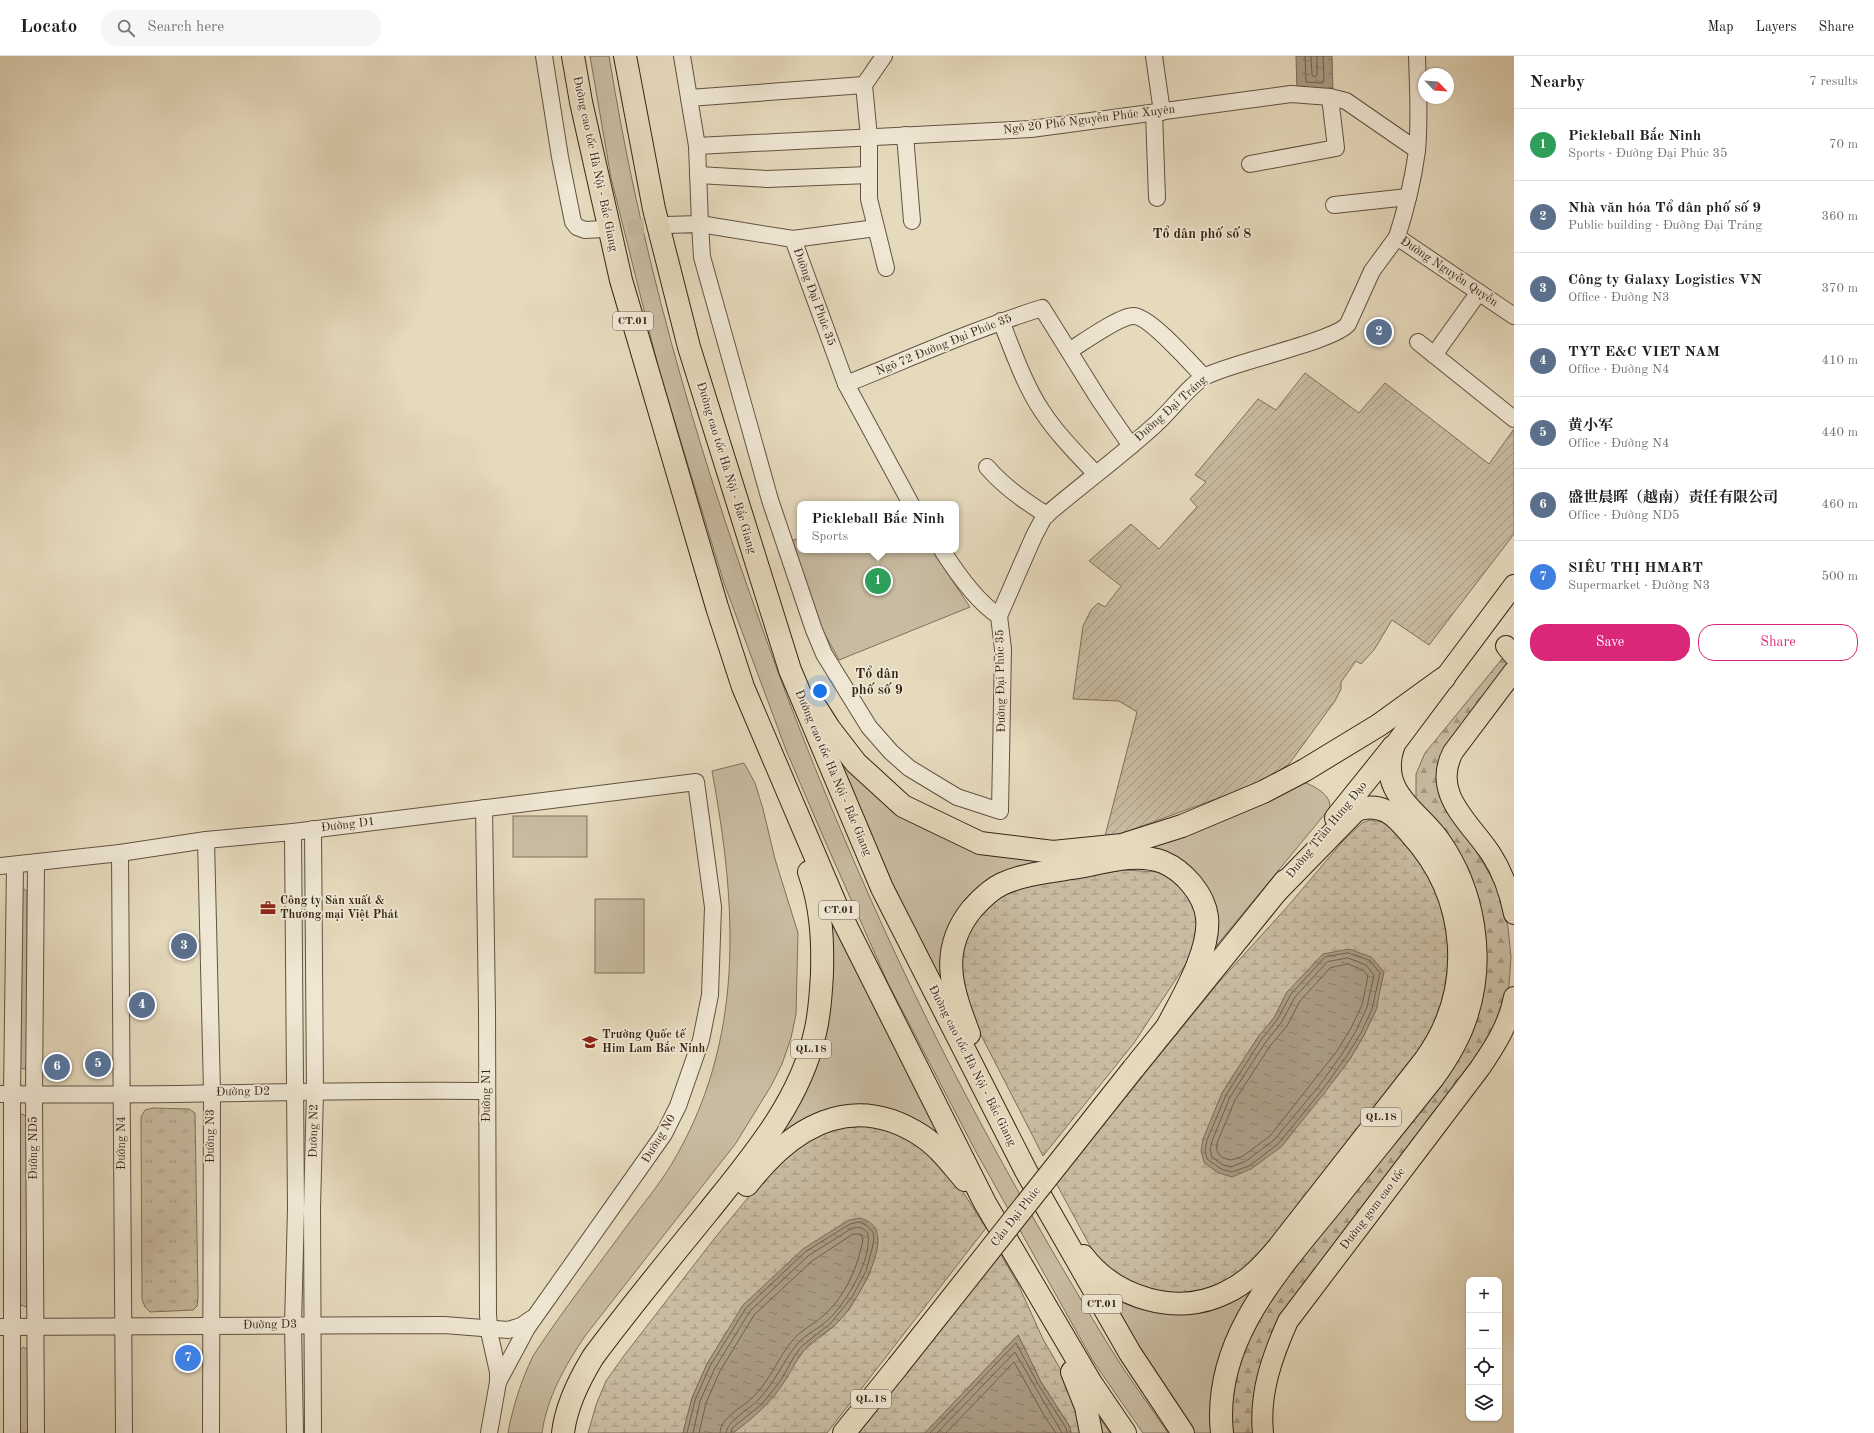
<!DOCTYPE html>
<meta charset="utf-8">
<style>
body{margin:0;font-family:"Old Standard TT","Noto Serif SC",serif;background:#f6f6f6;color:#202124}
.controls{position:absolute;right:12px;bottom:12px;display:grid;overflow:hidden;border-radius:8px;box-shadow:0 1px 3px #0004}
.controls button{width:36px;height:36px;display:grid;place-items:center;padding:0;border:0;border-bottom:1px solid #e0e0e0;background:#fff;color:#202124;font:20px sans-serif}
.compass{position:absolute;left:1418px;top:12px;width:36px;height:36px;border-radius:50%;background:#fff;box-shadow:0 1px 3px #0004;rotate:115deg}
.you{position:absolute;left:820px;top:635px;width:14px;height:14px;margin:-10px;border:3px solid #fff;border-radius:50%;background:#1a73e8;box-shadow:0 0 0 6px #1a73e833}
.badge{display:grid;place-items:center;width:26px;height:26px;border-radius:50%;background:#db2777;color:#fff;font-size:13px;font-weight:700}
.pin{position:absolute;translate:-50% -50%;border:2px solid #fff;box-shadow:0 1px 4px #0006}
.popup{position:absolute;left:797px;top:445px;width:162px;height:52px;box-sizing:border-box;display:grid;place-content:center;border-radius:8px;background:#fff;filter:drop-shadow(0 1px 3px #0005);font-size:13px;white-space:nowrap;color:#757577}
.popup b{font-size:15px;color:#202124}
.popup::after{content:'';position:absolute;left:50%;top:100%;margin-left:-8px;border:8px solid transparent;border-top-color:#fff}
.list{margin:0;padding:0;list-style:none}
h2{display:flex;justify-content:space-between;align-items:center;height:52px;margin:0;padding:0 16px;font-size:17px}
h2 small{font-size:13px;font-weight:400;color:#757577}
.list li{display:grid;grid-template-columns:26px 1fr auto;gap:12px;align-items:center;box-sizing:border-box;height:72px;padding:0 16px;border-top:1px solid #e0e0e0}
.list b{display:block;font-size:15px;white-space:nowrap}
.list p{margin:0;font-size:13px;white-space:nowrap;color:#757577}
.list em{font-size:13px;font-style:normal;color:#757577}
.actions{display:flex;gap:8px;padding:12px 16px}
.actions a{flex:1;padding:9px 0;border:1px solid #db2777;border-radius:16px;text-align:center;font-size:14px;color:#db2777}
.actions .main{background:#db2777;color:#fff}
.icon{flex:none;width:22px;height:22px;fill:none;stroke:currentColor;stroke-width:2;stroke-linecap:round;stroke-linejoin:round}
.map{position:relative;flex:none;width:1514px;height:1377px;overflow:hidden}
header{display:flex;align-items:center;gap:24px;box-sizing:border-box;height:56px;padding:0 20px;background:#fff;border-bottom:1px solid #e0e0e0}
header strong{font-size:19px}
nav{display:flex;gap:22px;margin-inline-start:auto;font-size:14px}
.search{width:280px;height:36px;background:#f6f6f6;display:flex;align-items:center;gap:10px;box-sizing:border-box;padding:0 14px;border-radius:16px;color:#757577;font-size:15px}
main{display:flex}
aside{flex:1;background:#fff}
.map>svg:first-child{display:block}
</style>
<header>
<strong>Locato</strong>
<div class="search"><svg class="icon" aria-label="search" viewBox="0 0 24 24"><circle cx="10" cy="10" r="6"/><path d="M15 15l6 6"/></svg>Search here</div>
<nav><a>Map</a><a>Layers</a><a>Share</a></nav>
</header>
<main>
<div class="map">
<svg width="1514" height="1377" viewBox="0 0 1514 1377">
<defs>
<pattern id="forest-firs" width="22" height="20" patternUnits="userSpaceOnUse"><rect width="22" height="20" fill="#c8bba1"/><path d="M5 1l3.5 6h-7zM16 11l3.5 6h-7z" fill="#a39882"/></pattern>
<pattern id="wetland-marsh" width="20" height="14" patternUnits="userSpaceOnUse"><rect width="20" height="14" fill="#c8bba1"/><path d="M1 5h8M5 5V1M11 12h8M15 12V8" fill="none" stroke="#a39882"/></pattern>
<pattern id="park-tufts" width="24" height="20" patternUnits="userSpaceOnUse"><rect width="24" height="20" fill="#c8bba1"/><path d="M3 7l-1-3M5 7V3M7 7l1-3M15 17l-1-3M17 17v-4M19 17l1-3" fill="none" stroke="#a39882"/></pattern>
<pattern id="garden-furrows" width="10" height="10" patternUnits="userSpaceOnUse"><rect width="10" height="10" fill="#c8bba1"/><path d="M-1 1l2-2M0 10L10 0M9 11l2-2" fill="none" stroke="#a39882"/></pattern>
<pattern id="water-ripples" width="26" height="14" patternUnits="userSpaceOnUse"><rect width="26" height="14" fill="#aa9c85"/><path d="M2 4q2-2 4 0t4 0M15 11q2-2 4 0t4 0" fill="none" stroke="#8b7f6c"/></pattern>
</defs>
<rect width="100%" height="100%" fill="#e6dabd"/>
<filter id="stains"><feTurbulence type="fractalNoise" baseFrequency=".005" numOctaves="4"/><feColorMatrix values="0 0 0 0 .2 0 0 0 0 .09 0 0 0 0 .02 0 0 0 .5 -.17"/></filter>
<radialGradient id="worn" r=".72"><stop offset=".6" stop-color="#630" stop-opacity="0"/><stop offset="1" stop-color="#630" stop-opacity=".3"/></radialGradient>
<g fill="#c8bba1" stroke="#7f705c">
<path d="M590 0H609C640 193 694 383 760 566 794 663 833 759 875 853 942 1003 1023 1149 1109 1290 1127 1320 1149 1348 1168 1377H1143L1093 1305 974 1092 888 927 822 778 786 694 724 527 659 314 611 122Z"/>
<path d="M800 482V494H932L970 551 839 604 822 573 788 486Z"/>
<path d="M826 682 910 760 1081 803 950 940 914 878Z"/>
<path d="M744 707 755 727 763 753 775 803 798 877 796 958 791 982 782 1008 771 1030 736 1087 585 1280C565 1310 547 1341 542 1377H508C513 1350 521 1325 533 1300 563 1254 597 1211 629 1167 643 1148 659 1129 671 1109 746 985 737 851 712 715Z"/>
<path d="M1303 726C1313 729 1334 740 1329 753L1207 901 1148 797 1151 789Z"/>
<rect x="513" y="760" width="74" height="41"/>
<path d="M21 833H24L27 835V1002L26 1012 24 1013 20 1012Z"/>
<path d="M827 842 947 1090 779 1082 809 1016Z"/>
<rect x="595" y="843" width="49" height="74"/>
<path d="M23 1058 27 1062 28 1248 26 1251 21 1249 20 1246 19 1064 20 1059Z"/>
<path d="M1301 1175 1215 1377H1190L1093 1224Z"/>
<path d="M23 1291 28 1294 29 1377H20L19 1296Z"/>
<path d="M1093 1352 1110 1377H1097Z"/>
</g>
<path fill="url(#forest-firs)" stroke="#7f705c" d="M1506 598 1509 608 1451 692 1467 780 1498 832 1508 871 1511 901 1509 929 1505 949 1489 988 1308 1227 1254 1377H1230L1233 1331 1416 743V718L1425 697Z"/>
<g fill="url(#wetland-marsh)" stroke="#7f705c" fill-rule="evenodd">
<path d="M1370 764 1388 767 1426 805 1454 880 1444 963 1267 1197 1207 1240 1129 1232 1096 1201 1056 1127 1219 926 1288 850 1342 786 1362 767ZM1287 936 1376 954 1364 979 1350 1003 1281 1091 1219 1117 1204 1106 1222 1037 1258 981 1274 962Z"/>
<path d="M1124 814 1159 816 1178 825 1198 854 1195 894 1134 987 1043 1100 981 979 964 938 960 925 963 888 976 863 990 847 1015 833 1052 825Z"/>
<path d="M870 1070 903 1077 951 1117 986 1172 827 1377H733L765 1350 805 1293 833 1271 849 1254 870 1217 878 1182 727 1275 707 1308 692 1342 683 1377H588L596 1349 606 1325 623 1301 714 1183 756 1132 802 1086 835 1072Z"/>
<path d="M1000 1197 1018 1228 1043 1283 1069 1328 1085 1377H1071L1070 1371 1041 1326 1018 1279 925 1377H859Z"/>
</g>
<path fill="url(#park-tufts)" stroke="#7f705c" d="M153 1052 189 1053 195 1057 198 1241 197 1250 193 1254 150 1256 145 1251 142 1243 141 1061 145 1054Z"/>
<path fill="url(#garden-furrows)" stroke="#7f705c" d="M1305 317 1359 357 1385 327 1489 408 1514 373V478L1429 589 1392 564 1374 594 1361 608 1356 605 1341 626V633L1335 645 1289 708 1262 726 1104 784 1137 656 1119 645 1073 643 1083 570 1091 554 1098 547 1105 551 1121 530 1089 505 1131 468 1159 493 1197 451 1190 443 1206 426 1195 419 1258 343 1276 354Z"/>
<g fill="url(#water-ripples)" stroke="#7c6c59">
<path d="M1296 0H1332L1333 36 1297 35Z"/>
<path d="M1349 893 1371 901 1384 916 1376 954 1364 979 1350 1003 1326 1035 1281 1091 1251 1113 1232 1121 1219 1117 1210 1111 1204 1106 1201 1095 1203 1083 1222 1037 1258 981 1274 962 1287 936 1323 898Z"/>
<path d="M860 1162C867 1164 873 1167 876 1174 886 1196 855 1248 840 1264 830 1275 815 1281 805 1293 796 1303 792 1315 784 1326 771 1347 752 1363 733 1377H683L692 1342 707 1308 743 1249 803 1193 849 1164Z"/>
<path d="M1018 1279 1041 1326 1070 1371 1071 1377H925Z"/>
</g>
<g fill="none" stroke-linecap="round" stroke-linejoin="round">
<g stroke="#70604e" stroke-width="1">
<path d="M1305 0 1306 26 1322 27 1324 25 1323 0"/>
<path d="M1311 0 1312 19 1315 21 1317 19V0"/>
<path d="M1348 897 1369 904 1380 917 1372 953 1361 977 1346 1001 1323 1033 1278 1088 1249 1110 1232 1116 1221 1113 1207 1103 1205 1094 1207 1084 1226 1039 1261 984 1277 964 1291 938 1325 901Z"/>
<path d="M1348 902 1366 909 1374 919 1367 951 1356 975 1342 998 1319 1030 1274 1084 1246 1105 1231 1111 1223 1109 1212 1101 1210 1094 1212 1085 1230 1041 1265 987 1281 967 1295 941 1327 906Z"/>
<path d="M1348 908 1363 914 1368 920 1362 949 1351 972 1337 995 1270 1080 1243 1100 1232 1104C1221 1103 1215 1098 1217 1087L1235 1044 1270 990 1287 970 1300 945 1330 912Z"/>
<path d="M687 1377 695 1344 710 1310 746 1252 805 1196 850 1168 859 1166 866 1169 873 1176 874 1182 872 1193 866 1215 852 1241 830 1268 802 1290 795 1299 781 1324 762 1348 732 1372 731 1377"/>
<path d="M693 1377 700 1345 715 1312 750 1255 808 1200 852 1172C859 1171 864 1171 868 1178 872 1204 846 1247 828 1264 818 1273 806 1278 797 1288 783 1306 775 1326 759 1343 751 1352 726 1366 726 1377"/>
<path d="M699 1377 706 1347 720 1315 754 1259 812 1205 853 1178H861L863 1183C858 1211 845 1241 823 1260 813 1269 801 1274 792 1285 778 1302 770 1324 754 1340 744 1351 720 1361 720 1377"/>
<path d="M930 1377 1016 1287 1038 1328 1066 1372 1067 1377"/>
<path d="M937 1377 1015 1296 1062 1377"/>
<path d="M946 1377 1014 1306 1045 1361 1056 1377"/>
</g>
<path stroke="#c3b69c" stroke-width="16" stroke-dasharray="16 8" stroke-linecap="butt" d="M604 173 666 169"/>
<defs>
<g id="minor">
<path d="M544 0 560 101 573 166 577 171 585 174 604 173"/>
<path d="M682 0 697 90 700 168 793 183 846 328 911 448"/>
<path d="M884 0 864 29 869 81V143L886 212"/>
<path d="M1154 0 1162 56"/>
<path d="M1417 0C1418 32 1420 63 1417 95 1413 124 1406 153 1397 181L1514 260"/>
<path d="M689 42 864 29"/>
<path d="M1154 57 1157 142"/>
<path d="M905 79 912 165"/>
<path d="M697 90 1031 73 1291 38 1330 41 1346 45 1417 94"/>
<path d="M1250 108 1336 92 1330 41"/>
<path d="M698 119 767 123 869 119"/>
<path d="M1334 149 1408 141"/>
<path d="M666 169 700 168 702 201 770 444 814 574 824 598 869 671 891 696 909 712 957 741 1000 755 1003 593 999 560C977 546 956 516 942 494"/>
<path d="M793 183 876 172"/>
<path d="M1001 265C1012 293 1025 330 1042 355 1057 378 1077 398 1096 418"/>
<path d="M1418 286 1514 363"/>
<path d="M1069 295C1082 287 1120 260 1133 260 1149 259 1192 309 1204 321"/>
<path d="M1434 299 1479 236"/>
<path d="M846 328C911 302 975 273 1042 252L1100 345 1131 390"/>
<path d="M987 411C1004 431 1024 445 1047 459"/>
<path d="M999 560 1034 480 1044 461C1081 429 1120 401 1156 368 1171 355 1190 328 1206 320 1233 306 1335 285 1348 268L1372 215 1397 181"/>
<path d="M484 752 487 955 488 1259 490 1280 498 1316V1326"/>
<path d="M293 776 296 1153 293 1269 295 1377"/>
<path d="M206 784 212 1036 211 1377"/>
<path d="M120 797 124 1377"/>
<path d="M36 807 34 1038 36 1377"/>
<path d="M0 810 120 797 206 784 293 776 696 726 713 851 710 939 701 984 678 1050 664 1078 527 1272 498 1326 489 1377"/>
<path d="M0 1038C162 1041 325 1033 487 1035"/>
<path d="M0 1271 444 1269 508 1274 521 1270 531 1263"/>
<path d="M12 1377V1038L15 809"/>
<path d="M313 1377 312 1152 315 1035 313 773"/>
</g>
<g id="major">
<path d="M1506 590 1514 600"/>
<path d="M1514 615 1453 696C1431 738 1470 766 1491 798 1502 815 1510 837 1514 858"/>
<path d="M1393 691 1514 529"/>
<path d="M1263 1377C1259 1337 1272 1301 1288 1265L1480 1012C1495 990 1509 968 1514 941"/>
</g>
<g id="highway">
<path d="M573 0 581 46 621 224 717 551 743 631 839 856 985 1147 1091 1327 1125 1377"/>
<path d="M625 0 654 153 689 291 790 614 882 832 1026 1115 1130 1297 1183 1377"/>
<path d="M817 653 829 672 856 707 903 750 980 787 1053 796 1122 789 1182 770 1263 736 1305 714 1379 669 1444 622"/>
<path d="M1336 762 1393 691"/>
<path d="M969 978C952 933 938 895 972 853 980 844 991 833 1002 828 1026 817 1054 815 1079 811 1105 806 1137 796 1163 806 1184 815 1204 838 1207 861 1211 894 1182 942 1167 971"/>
<path d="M1133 1013 1285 825"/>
<path d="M747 1129C792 1071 852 1034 922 1080 939 1091 952 1109 965 1124"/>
<path d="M1083 1200C1115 1242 1177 1261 1225 1237 1247 1227 1263 1210 1278 1192L1425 1004C1476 933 1469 841 1410 777 1394 758 1382 746 1356 754L1277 835"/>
<path d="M1072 1316 1086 1351 1091 1377"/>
<path d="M563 1377C566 1350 579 1324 593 1301 630 1251 669 1204 708 1156 751 1102 800 1046 815 977 820 957 821 937 822 917 823 882 821 849 809 816"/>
<path d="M844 1377 898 1310"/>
<path d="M1222 1377C1212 1284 1279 1214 1333 1147 1366 1105 1400 1064 1433 1022 1447 1003 1460 981 1467 958 1485 901 1474 835 1440 786 1419 755 1378 738 1393 691"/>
</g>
</defs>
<use href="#minor" stroke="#625240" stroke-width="18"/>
<use href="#major" stroke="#362517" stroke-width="22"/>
<use href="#highway" stroke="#362517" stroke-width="24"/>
<use href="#minor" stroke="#efe7d4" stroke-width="16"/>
<use href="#major" stroke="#e6dabd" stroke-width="20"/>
<use href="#highway" stroke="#e6dabd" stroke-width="22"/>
<defs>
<path id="highway-bridge" d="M898 1310 1133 1013"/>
</defs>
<use href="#highway-bridge" stroke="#362517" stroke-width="24" stroke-linecap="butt"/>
<use href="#highway-bridge" stroke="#e6dabd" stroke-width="22"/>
</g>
<defs>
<symbol id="office-bare" viewBox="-9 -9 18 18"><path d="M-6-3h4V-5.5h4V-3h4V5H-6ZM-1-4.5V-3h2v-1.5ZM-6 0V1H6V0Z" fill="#8f2418" stroke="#efe7d4" stroke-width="2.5" paint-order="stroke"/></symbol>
<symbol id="school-bare" viewBox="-9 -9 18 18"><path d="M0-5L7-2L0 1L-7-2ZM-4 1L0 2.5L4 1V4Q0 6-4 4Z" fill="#8f2418" stroke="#efe7d4" stroke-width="2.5" paint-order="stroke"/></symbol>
</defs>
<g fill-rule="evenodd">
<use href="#office-bare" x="257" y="841" width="22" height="22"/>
<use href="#school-bare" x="579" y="975" width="22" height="22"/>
</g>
<g text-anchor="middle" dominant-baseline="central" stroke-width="3.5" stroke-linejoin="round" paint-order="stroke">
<g fill="#efe7d4" stroke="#6e5f50" stroke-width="1">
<rect x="613" y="256" width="40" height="18" rx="3"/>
<rect x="819" y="845" width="40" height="18" rx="3"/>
<rect x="791" y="984" width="40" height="18" rx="3"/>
<rect x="1361" y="1052" width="40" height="18" rx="3"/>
<rect x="1082" y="1239" width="40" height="18" rx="3"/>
<rect x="851" y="1334" width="40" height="18" rx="3"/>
</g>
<g font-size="11" font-weight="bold" fill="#362517">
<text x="633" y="265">CT.01</text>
<text x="839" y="854">CT.01</text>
<text x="811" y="993">QL.18</text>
<text x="1381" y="1061">QL.18</text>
<text x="1102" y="1248">CT.01</text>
<text x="871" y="1343">QL.18</text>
</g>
<g font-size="12" fill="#362517" stroke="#efe7d4">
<text transform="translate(1089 64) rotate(-7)">Ngõ 20 Phố Nguyễn Phúc Xuyên</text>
<text transform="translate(595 108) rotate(78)">Đường cao tốc Hà Nội - Bắc Giang</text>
<text transform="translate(1449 216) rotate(34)">Đường Nguyễn Quyền</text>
<text transform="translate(814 241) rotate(70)">Đường Đại Phúc 35</text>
<text transform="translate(944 289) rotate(-22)">Ngõ 72 Đường Đại Phúc 35</text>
<text transform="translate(1171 353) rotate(-42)">Đường Đại Tráng</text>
<text transform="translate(726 412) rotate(73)">Đường cao tốc Hà Nội - Bắc Giang</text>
<text transform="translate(1001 625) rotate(-91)">Đường Đại Phúc 35</text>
<text transform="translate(833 717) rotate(67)">Đường cao tốc Hà Nội - Bắc Giang</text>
<text transform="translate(348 769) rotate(-7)">Đường D1</text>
<text transform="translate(1327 774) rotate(-51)">Đường Trần Hưng Đạo</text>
<text transform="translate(972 1010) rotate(63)">Đường cao tốc Hà Nội - Bắc Giang</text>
<text transform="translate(243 1036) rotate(-1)">Đường D2</text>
<text transform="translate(487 1039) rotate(-90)">Đường N1</text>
<text transform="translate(314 1075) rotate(-89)">Đường N2</text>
<text transform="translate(211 1080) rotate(-90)">Đường N3</text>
<text transform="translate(659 1083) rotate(-59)">Đường N0</text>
<text transform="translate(122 1087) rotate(-90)">Đường N4</text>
<text transform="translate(34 1092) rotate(-90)">Đường ND5</text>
<text transform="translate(1373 1153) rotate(-53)">Đường gom cao tốc</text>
<text transform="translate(1016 1161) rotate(-52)">Cầu Đại Phúc</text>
<text transform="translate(270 1269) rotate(-1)">Đường D3</text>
</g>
<g font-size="12" font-weight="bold" fill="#362517" stroke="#efe7d4" text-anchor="start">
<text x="280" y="845">Công ty Sản xuất &amp;<tspan x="280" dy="14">Thương mại Việt Phát</tspan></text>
<text x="602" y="979">Trường Quốc tế<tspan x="602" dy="14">Him Lam Bắc Ninh</tspan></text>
</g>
<g font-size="14" font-weight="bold" fill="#362517" stroke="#efe7d4">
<text x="1202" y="178">Tổ dân phố số 8</text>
<text x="877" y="618">Tổ dân<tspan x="877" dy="16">phố số 9</tspan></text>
</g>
</g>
<rect width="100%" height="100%" filter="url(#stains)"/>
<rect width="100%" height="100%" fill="url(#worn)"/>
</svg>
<div class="controls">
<button>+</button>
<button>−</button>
<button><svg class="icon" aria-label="locate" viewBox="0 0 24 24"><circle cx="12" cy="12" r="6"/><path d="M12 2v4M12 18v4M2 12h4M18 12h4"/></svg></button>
<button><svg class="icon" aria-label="layers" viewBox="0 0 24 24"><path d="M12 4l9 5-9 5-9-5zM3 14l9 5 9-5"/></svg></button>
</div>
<svg class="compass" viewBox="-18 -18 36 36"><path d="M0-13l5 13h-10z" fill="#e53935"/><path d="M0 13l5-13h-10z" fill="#757577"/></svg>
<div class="you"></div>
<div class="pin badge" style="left:878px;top:525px;background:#2e9e5b">1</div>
<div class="popup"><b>Pickleball Bắc Ninh</b>Sports</div>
<div class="pin badge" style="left:1379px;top:276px;background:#5c6f8a">2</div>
<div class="pin badge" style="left:184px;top:890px;background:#5c6f8a">3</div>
<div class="pin badge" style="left:142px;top:949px;background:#5c6f8a">4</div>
<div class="pin badge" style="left:98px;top:1008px;background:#5c6f8a">5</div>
<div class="pin badge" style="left:57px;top:1011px;background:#5c6f8a">6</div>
<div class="pin badge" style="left:188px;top:1302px;background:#3f7fe0">7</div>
</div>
<aside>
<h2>Nearby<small>7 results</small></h2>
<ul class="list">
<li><span class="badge" style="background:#2e9e5b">1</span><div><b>Pickleball Bắc Ninh</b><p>Sports · Đường Đại Phúc 35</p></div><em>70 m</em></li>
<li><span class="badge" style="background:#5c6f8a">2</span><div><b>Nhà văn hóa Tổ dân phố số 9</b><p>Public building · Đường Đại Tráng</p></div><em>360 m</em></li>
<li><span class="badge" style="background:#5c6f8a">3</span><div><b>Công ty Galaxy Logistics VN</b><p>Office · Đường N3</p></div><em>370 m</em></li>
<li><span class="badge" style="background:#5c6f8a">4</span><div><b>TYT E&amp;C VIET NAM</b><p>Office · Đường N4</p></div><em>410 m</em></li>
<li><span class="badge" style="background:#5c6f8a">5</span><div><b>黄小军</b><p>Office · Đường N4</p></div><em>440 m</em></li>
<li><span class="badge" style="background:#5c6f8a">6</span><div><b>盛世晨晖（越南）责任有限公司</b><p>Office · Đường ND5</p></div><em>460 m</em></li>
<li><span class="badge" style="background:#3f7fe0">7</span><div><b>SIÊU THỊ HMART</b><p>Supermarket · Đường N3</p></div><em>500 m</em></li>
</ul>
<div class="actions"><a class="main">Save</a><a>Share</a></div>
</aside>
</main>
